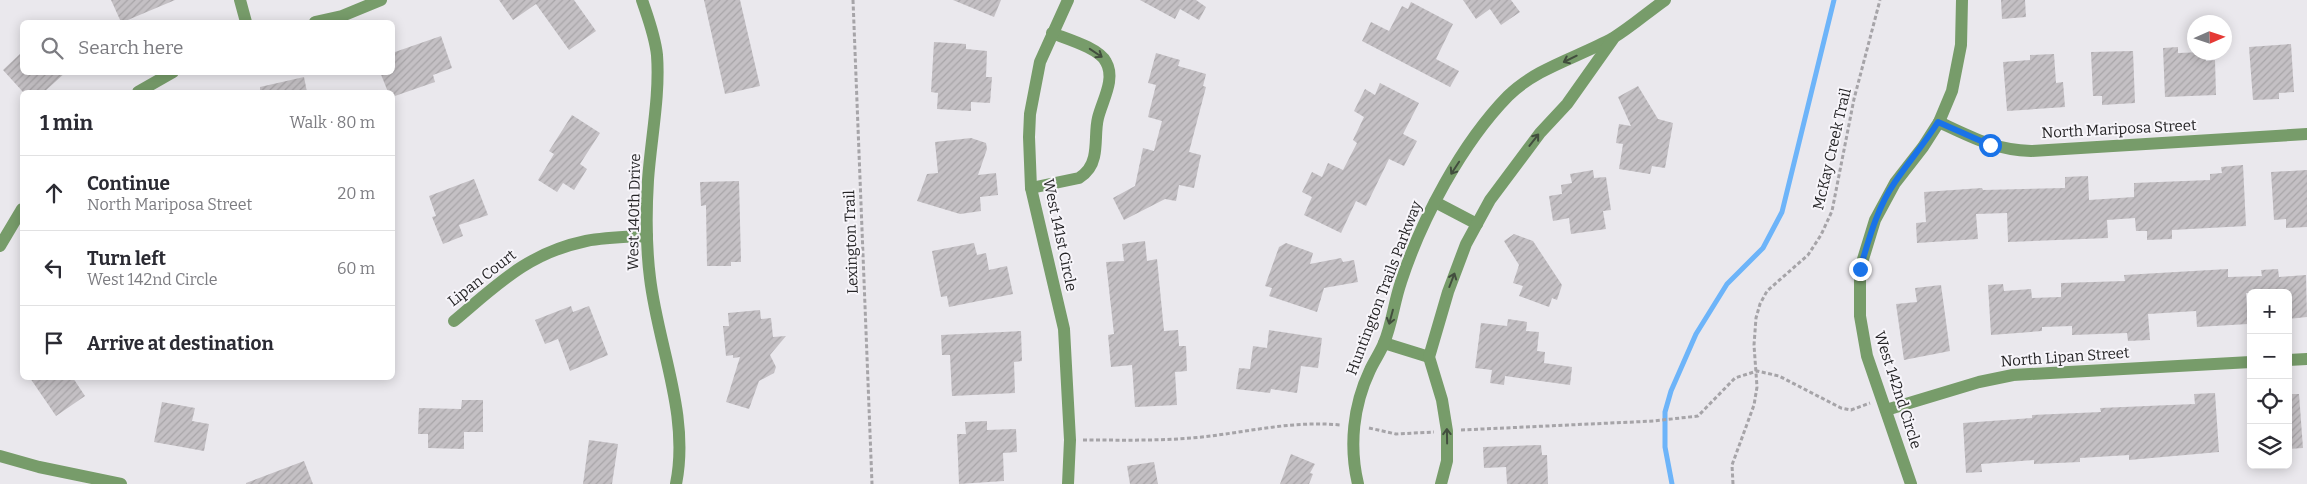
<!DOCTYPE html>
<meta charset="utf-8">
<style>
body{margin:0;font-family:Bitter,serif;background:#f2f2f3;color:#2b2b33}
.controls{position:absolute;right:15px;bottom:15px;display:grid;overflow:hidden;border-radius:8px;box-shadow:0 2px 12px #0003}
.controls button{width:45px;height:45px;display:grid;place-items:center;padding:0;border:0;border-bottom:1px solid #e1e1e2;background:#fff;color:#2b2b33;font:25px sans-serif}
.compass{position:absolute;left:2187px;top:15px;width:45px;height:45px;border-radius:50%;background:#fff;box-shadow:0 2px 12px #0003;rotate:87deg}
.stop{position:absolute;width:15px;height:15px;margin:-11px;border:4px solid #1a73e8;border-radius:50%;background:#fff}
.stop.end{background:#1a73e8;border-color:#fff;box-shadow:0 1px 5px #0008}
.list{margin:0;padding:0;list-style:none}
h2{display:flex;justify-content:space-between;align-items:center;height:65px;margin:0;padding:0 20px;font-size:21px}
h2 small{font-size:16px;font-weight:400;color:#7c7c81}
.list li{display:grid;grid-template-columns:32px 1fr auto;gap:15px;align-items:center;box-sizing:border-box;height:75px;padding:0 20px;border-top:1px solid #e1e1e2}
.list b{display:block;font-size:19px;white-space:nowrap}
.list p{margin:0;font-size:16px;white-space:nowrap;color:#7c7c81}
.list em{font-size:16px;font-style:normal;color:#7c7c81}
.icon{flex:none;width:28px;height:28px;fill:none;stroke:currentColor;stroke-width:2;stroke-linecap:round;stroke-linejoin:round}
.map{position:relative;flex:none;width:2307px;height:484px;overflow:hidden}
.search{position:absolute;background:#fff;box-shadow:0 2px 12px #0003;left:20px;top:20px;width:375px;height:55px;display:flex;align-items:center;gap:12px;box-sizing:border-box;padding:0 18px;border-radius:8px;color:#7c7c81;font-size:19px}
.panel{position:absolute;background:#fff;box-shadow:0 2px 12px #0003;left:20px;top:90px;width:375px;height:290px;border-radius:8px}
.map>svg:first-child{display:block}
</style>
<div class="map">
<svg width="2307" height="484" viewBox="0 0 2307 484">
<defs>
<pattern id="building-hatch" width="6" height="6" patternUnits="userSpaceOnUse" patternTransform="scale(1.25)"><rect width="6" height="6" fill="#c4c0c4"/><path d="M-1 1l2-2M0 6l6-6M5 7l2-2" fill="none" stroke="#a8a5a8"/></pattern>
</defs>
<rect width="100%" height="100%" fill="#eae8ed"/>
<g fill="none" stroke-linecap="round" stroke-linejoin="round">
<path stroke="#6db4f9" stroke-width="5" d="M1672 484 1665 447V412L1671 391 1696 334 1727 284 1763 248 1782 212 1834 0"/>
</g>
<g fill="url(#building-hatch)">
<path d="M111 0H175L123 22H121Z"/>
<path d="M499 0H574L596 31 569 50 536 4 513 20Z"/>
<path d="M704 0H740L760 86 725 94Z"/>
<path d="M953 0H1001L994 17Z"/>
<path d="M1140 0H1196L1206 7 1199 20 1180 9 1175 19Z"/>
<path d="M1463 0H1511L1520 12 1501 25 1490 9 1476 19Z"/>
<path d="M2001 0H2025L2026 17 2002 19Z"/>
<path d="M1411 2 1453 24 1436 59 1459 71 1450 87 1362 41 1371 22 1389 31 1402 6 1408 9Z"/>
<path d="M441 36 452 68 433 75 435 82 392 97V92H388L380 72H392V53Z"/>
<path d="M934 42 966 44V49L987 51 986 77H992L990 103 971 102V111L937 109 938 93 931 92Z"/>
<path d="M2291 44 2294 92 2279 93V99L2253 100 2249 47Z"/>
<path d="M2178 47V53L2206 52V61L2215 60 2216 95 2165 97 2163 48Z"/>
<path d="M2133 51 2135 103 2102 105V96H2093L2091 52Z"/>
<path d="M22 52V72H66L44 92H23L3 70Z"/>
<path d="M1156 53 1180 60 1178 66 1206 74 1203 86 1206 87 1189 152 1201 155 1194 188 1179 185 1176 201 1165 199 1124 220 1113 198 1135 186 1143 148 1154 151 1162 121 1148 117 1156 85 1148 83Z"/>
<path d="M2054 54 2056 83 2063 82 2065 107 2007 111 2003 62 2030 60V55Z"/>
<path d="M304 77 307 92H260V87Z"/>
<path d="M1380 83 1419 103 1403 134 1417 141 1404 166 1389 159 1366 206 1356 201 1341 233 1304 215 1312 197 1302 192 1312 172 1322 177 1328 163 1343 170 1357 143 1353 140 1364 117 1354 111 1365 89 1375 95Z"/>
<path d="M1638 86 1658 119 1673 123 1665 168 1652 166 1650 174 1619 169 1623 144 1616 143 1619 124 1631 126 1618 97Z"/>
<path d="M572 115 600 133 580 164 587 169 574 190 563 183 557 192 538 180 554 154 549 151Z"/>
<path d="M971 138 986 143 987 149 978 175 996 173 998 195 980 197 981 211 960 214 917 201 927 174 938 173 935 142Z"/>
<path d="M2243 165 2246 226 2172 230V239L2147 240V231H2136L2135 218 2107 220 2108 238 2008 242 2007 213 1976 214 1978 239 1917 243 1916 223 1926 222 1924 192 1982 188 1983 190 2065 188V177L2088 176 2089 200 2134 197V183L2210 180V174L2222 173 2221 167Z"/>
<path d="M1593 170 1594 178 1606 177 1611 210 1603 211 1606 229 1571 234 1569 218 1553 221 1549 196 1562 194 1561 185 1572 183 1570 174Z"/>
<path d="M2307 170V227L2286 228V219L2274 220 2271 172Z"/>
<path d="M474 179 488 215 459 225 463 236 443 244 432 217 436 216 429 196Z"/>
<path d="M739 181 741 262H731V266H707L706 205 701 206 700 182Z"/>
<path d="M1514 234 1533 241 1562 285 1557 300 1552 298 1549 307 1519 296 1523 286 1513 283 1519 265 1504 241Z"/>
<path d="M1145 241 1147 261 1157 259 1164 331 1178 330 1179 346H1186L1187 371 1175 372 1177 405 1135 407 1132 365 1111 367 1108 335 1114 334 1106 262 1124 261 1122 244Z"/>
<path d="M974 243 977 255 986 253 989 270 1007 266 1013 294 949 307 947 296 941 297 932 251Z"/>
<path d="M1286 243 1313 253 1310 264 1341 258 1343 262 1354 260 1358 282 1324 288 1317 312 1269 296 1272 288 1265 286 1279 247Z"/>
<path d="M2228 269V277L2262 276 2261 270 2278 269 2279 277 2306 275 2307 317 2288 319V293H2246L2248 324 2197 327 2196 311 2148 314 2150 340 2128 341 2127 333 2072 335V326L2042 327V331L1991 335 1988 285 2003 284 2004 291 2031 289 2032 298 2061 297V283L2125 281 2124 275Z"/>
<path d="M1941 285 1950 351 1904 360 1896 304 1917 302 1915 288Z"/>
<path d="M571 306 573 312 589 306 608 355 570 371 558 339 545 344 535 320Z"/>
<path d="M760 310 761 319 771 318 773 337 786 336 770 355 776 367 774 373 759 381 749 409 726 402 740 357 733 358V355L726 356 723 326H729L728 313Z"/>
<path d="M1508 319 1527 322 1526 331 1539 332 1537 351 1545 352 1544 363 1572 367 1570 385 1505 376 1504 385 1490 383 1492 370 1475 368 1481 323 1507 326Z"/>
<path d="M1269 330 1322 338 1318 368 1301 366 1297 393 1271 389 1270 393 1236 389 1239 368 1250 369 1253 346 1267 348Z"/>
<path d="M1021 331 1022 361 1014 362 1015 393 952 396 950 355H942L941 335Z"/>
<path d="M30 378H73L85 396 56 416Z"/>
<path d="M2215 393 2219 452 2129 460V455L2080 458V462L2034 464V460L1981 464 1982 472 1966 473 1963 423 2032 418V415L2101 412 2100 408 2195 404 2194 394Z"/>
<path d="M2288 394H2299L2303 448 2288 449Z"/>
<path d="M462 400H483V432H464V449L428 448V434H418L419 408 461 409Z"/>
<path d="M162 402 195 408 192 421 209 424 204 451 154 442Z"/>
<path d="M987 421V430L1016 429 1017 452 1003 453 1004 481 959 484 957 434H966L965 422Z"/>
<path d="M589 440 618 444 612 484H583Z"/>
<path d="M1541 445 1542 455H1547L1548 484H1507L1506 467 1484 468 1483 447Z"/>
<path d="M1291 454 1315 464 1310 473 1313 474 1309 484H1280Z"/>
<path d="M304 461 313 484H246V483Z"/>
<path d="M1154 462 1158 484H1130L1127 466Z"/>
</g>
<g fill="none" stroke-linecap="round" stroke-linejoin="round">
<g stroke="#a6a4a8" stroke-width="3" stroke-dasharray="4 2.5" stroke-linecap="butt">
<path d="M853 0 872 484"/>
<path d="M1369 428 1396 434 1434 432"/>
<path d="M1461 430 1654 421 1698 416 1735 378 1757 371 1779 376 1841 408 1851 410 1870 403"/>
<path d="M1083 440C1119 440 1155 441 1191 438 1241 434 1289 420 1340 425"/>
<path d="M1733 484 1732 465 1754 405 1757 387 1754 345 1756 318 1760 304 1767 291 1808 255 1821 235 1832 211 1854 99 1880 0"/>
</g>
<g stroke="#779c6a" stroke-width="12">
<path d="M240 0 246 22"/>
<path d="M642 0C648 18 655 36 657 55 660 96 651 138 648 180 646 212 646 246 650 278 658 346 690 415 676 484"/>
<path d="M315 22 342 16 381 0"/>
<path d="M138 92 173 72"/>
<path d="M1939 122C1971 137 1995 150 2031 151L2307 134"/>
<path d="M1031 188 1079 178C1087 173 1092 166 1094 157 1097 144 1095 130 1098 118 1102 101 1116 79 1106 62 1099 48 1067 39 1052 33"/>
<path d="M1435 202 1477 224"/>
<path d="M0 246 22 209"/>
<path d="M454 321C498 284 528 253 586 241 606 237 627 237 647 236"/>
<path d="M1384 343 1429 357"/>
<path d="M2288 360 2307 359"/>
<path d="M1886 410 1979 382 2013 375 2251 362"/>
<path d="M0 456 39 467 121 484"/>
<path d="M1068 484 1070 440 1064 329 1031 188 1029 137 1030 114 1040 62 1068 0"/>
<path d="M1358 484C1349 446 1353 406 1370 370 1374 361 1380 353 1384 343 1392 324 1394 302 1401 282 1421 220 1462 143 1508 96 1536 68 1579 57 1613 38 1631 27 1648 12 1665 0"/>
<path d="M1441 484 1447 461V431L1442 400 1429 357 1448 292 1466 244 1490 200 1540 133 1567 104 1613 39"/>
<path d="M1911 484 1867 356 1860 316V269L1875 220 1895 183 1923 147 1939 122 1952 91 1961 45 1962 0"/>
</g>
</g>
<defs><path id="oneway-shaft" d="M-6 0H5M1.5-3L5.5 0L1.5 3" fill="none" stroke-width="1.6" stroke-linecap="round" stroke-linejoin="round" transform="scale(1.25)"/></defs>
<g stroke="#424e3e">
<use href="#oneway-shaft" transform="translate(1096 53) rotate(34)"/>
<use href="#oneway-shaft" transform="translate(1570 59) rotate(154)"/>
<use href="#oneway-shaft" transform="translate(1534 140) rotate(-52)"/>
<use href="#oneway-shaft" transform="translate(1455 168) rotate(123)"/>
<use href="#oneway-shaft" transform="translate(1452 280) rotate(-69)"/>
<use href="#oneway-shaft" transform="translate(1391 317) rotate(105)"/>
<use href="#oneway-shaft" transform="translate(1447 436) rotate(-91)"/>
</g>
<g fill="none" stroke-linecap="round" stroke-linejoin="round">
<path stroke="#1a73e8" stroke-width="6" d="M1860 269C1869 239 1877 208 1895 182 1909 161 1925 143 1938 122L1990 145"/>
</g>
<g text-anchor="middle" dominant-baseline="central" stroke-width="4" stroke-linejoin="round" paint-order="stroke">
<g font-size="15" fill="#252426" stroke="#f7f5fa">
<text transform="translate(2119 129) rotate(-3)">North Mariposa Street</text>
<text transform="translate(1832 149) rotate(-77)">McKay Creek Trail</text>
<text transform="translate(634 212) rotate(-89)">West 140th Drive</text>
<text transform="translate(1060 235) rotate(78)">West 141st Circle</text>
<text transform="translate(851 242) rotate(-92)">Lexington Trail</text>
<text transform="translate(482 278) rotate(-38)">Lipan Court</text>
<text transform="translate(1384 288) rotate(-69)">Huntington Trails Parkway</text>
<text transform="translate(2065 357) rotate(-4)">North Lipan Street</text>
<text transform="translate(1898 390) rotate(72)">West 142nd Circle</text>
</g>
</g>
</svg>
<div class="controls">
<button>+</button>
<button>−</button>
<button><svg class="icon" aria-label="locate" viewBox="0 0 24 24"><circle cx="12" cy="12" r="6"/><path d="M12 2v4M12 18v4M2 12h4M18 12h4"/></svg></button>
<button><svg class="icon" aria-label="layers" viewBox="0 0 24 24"><path d="M12 4l9 5-9 5-9-5zM3 14l9 5 9-5"/></svg></button>
</div>
<svg class="compass" viewBox="-18 -18 36 36"><path d="M0-13l5 13h-10z" fill="#e53935"/><path d="M0 13l5-13h-10z" fill="#7c7c81"/></svg>
<div class="stop" style="left:1990px;top:145px"></div>
<div class="stop end" style="left:1860px;top:269px"></div>
<div class="search"><svg class="icon" aria-label="search" viewBox="0 0 24 24"><circle cx="10" cy="10" r="6"/><path d="M15 15l6 6"/></svg>Search here</div>
<section class="panel">
<h2>1 min<small>Walk · 80 m</small></h2>
<ul class="list">
<li><svg class="icon" aria-label="ahead" viewBox="0 0 24 24"><path d="M12 20V5M6 11l6-6 6 6"/></svg><div><b>Continue</b><p>North Mariposa Street</p></div><em>20 m</em></li>
<li><svg class="icon" aria-label="left" viewBox="0 0 24 24"><path d="M17 20v-9H6M10 6l-5 5 5 5"/></svg><div><b>Turn left</b><p>West 142nd Circle</p></div><em>60 m</em></li>
<li><svg class="icon" aria-label="arrive" viewBox="0 0 24 24"><path d="M6 21V4h12l-3 4 3 4H6"/></svg><div><b>Arrive at destination</b></div></li>
</ul>
</section>
</div>
